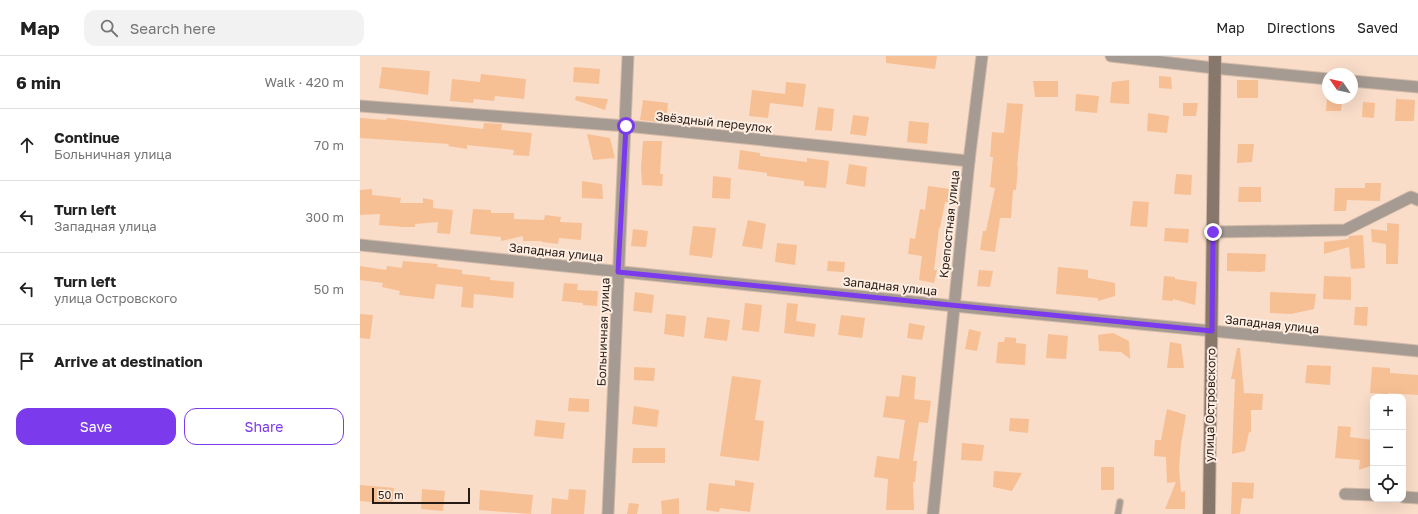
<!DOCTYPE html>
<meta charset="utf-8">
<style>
body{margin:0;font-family:"Golos Text",sans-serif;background:#f2f2f2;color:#222}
.controls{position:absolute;right:12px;bottom:12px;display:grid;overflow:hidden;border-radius:8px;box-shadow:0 4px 16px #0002}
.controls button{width:36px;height:36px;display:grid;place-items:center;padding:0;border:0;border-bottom:1px solid #e0e0e0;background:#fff;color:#222;font:20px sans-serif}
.compass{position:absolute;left:962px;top:12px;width:36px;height:36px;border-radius:50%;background:#fff;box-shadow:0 4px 16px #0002;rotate:304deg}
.scale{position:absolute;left:12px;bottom:10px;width:98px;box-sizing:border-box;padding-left:4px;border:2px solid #261c15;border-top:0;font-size:11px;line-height:14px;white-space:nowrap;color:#261c15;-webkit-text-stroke:3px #feede1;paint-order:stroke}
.stop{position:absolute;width:12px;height:12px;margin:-9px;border:3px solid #7c3aed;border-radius:50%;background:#fff}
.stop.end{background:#7c3aed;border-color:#fff;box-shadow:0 1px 4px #0008}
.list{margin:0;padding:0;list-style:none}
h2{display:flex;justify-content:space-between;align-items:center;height:52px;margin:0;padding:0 16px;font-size:17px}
h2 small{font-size:13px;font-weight:400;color:#767676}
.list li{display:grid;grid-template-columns:26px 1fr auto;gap:12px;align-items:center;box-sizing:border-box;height:72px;padding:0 16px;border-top:1px solid #e0e0e0}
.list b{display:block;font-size:15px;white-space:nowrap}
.list p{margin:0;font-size:13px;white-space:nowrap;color:#767676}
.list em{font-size:13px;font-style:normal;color:#767676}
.actions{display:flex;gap:8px;padding:12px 16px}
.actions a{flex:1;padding:9px 0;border:1px solid #7c3aed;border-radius:12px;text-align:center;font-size:14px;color:#7c3aed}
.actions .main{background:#7c3aed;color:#fff}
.icon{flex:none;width:22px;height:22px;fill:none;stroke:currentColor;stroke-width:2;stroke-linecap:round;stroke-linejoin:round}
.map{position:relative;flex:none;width:1058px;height:458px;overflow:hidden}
header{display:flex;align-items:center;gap:24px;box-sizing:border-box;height:56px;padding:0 20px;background:#fff;border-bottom:1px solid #e0e0e0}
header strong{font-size:19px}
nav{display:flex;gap:22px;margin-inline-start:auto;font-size:14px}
.search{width:280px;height:36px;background:#f2f2f2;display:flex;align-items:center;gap:10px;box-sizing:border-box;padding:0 14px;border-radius:12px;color:#767676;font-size:15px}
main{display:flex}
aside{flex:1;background:#fff}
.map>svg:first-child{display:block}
</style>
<header>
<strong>Map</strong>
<div class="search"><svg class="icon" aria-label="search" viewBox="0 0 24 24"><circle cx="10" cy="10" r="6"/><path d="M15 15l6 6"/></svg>Search here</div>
<nav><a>Map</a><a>Directions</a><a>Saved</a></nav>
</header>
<main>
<aside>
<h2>6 min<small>Walk · 420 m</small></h2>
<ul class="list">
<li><svg class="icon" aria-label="ahead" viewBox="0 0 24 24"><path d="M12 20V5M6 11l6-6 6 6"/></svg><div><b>Continue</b><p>Больничная улица</p></div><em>70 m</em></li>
<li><svg class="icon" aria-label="left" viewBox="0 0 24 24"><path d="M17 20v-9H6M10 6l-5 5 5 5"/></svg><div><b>Turn left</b><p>Западная улица</p></div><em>300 m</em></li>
<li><svg class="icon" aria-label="left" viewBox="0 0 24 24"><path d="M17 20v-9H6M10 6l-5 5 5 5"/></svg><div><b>Turn left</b><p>улица Островского</p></div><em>50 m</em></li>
<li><svg class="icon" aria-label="arrive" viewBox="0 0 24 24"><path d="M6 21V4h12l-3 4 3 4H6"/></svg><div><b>Arrive at destination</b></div></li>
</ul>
<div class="actions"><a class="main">Save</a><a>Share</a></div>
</aside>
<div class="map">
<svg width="1058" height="458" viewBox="0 0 1058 458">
<rect width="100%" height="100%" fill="#f9ddc9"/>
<g fill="#f7bf94">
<path d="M526 0H577L575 13 526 7Z"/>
<path d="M22 11 70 15 68 39 19 32Z"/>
<path d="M214 11 240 13 239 28 213 26Z"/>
<path d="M121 18 166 23 164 43 135 40 134 45 114 43 113 47 90 45 92 23 120 26Z"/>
<path d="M799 20 811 21 812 33 799 32Z"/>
<path d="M769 24V48L750 47 752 26Z"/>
<rect x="877" y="24" width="21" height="18"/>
<path d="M673 25H698V41H675Z"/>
<path d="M426 26 446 28 443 51 410 47 408 62 389 60 392 34 425 38Z"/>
<path d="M716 38 739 40 737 57 715 55Z"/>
<path d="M216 40 248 43 245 54 215 44Z"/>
<path d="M967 42H982L981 55H966Z"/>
<path d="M1036 43 1055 44 1054 65H1035Z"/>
<path d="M283 44 308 47 306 67 280 64Z"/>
<path d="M1003 46 1015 47 1014 62 1002 61Z"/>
<path d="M647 47 663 48 657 111H658L656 134H653L651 162H640L635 196 620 194 623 175H626L635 132 630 131 633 101H630L632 76 644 77Z"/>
<path d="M823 47H838L836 60H823Z"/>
<path d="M458 51 474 53 472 75 455 74Z"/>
<path d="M788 57 809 60 807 77 787 75Z"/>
<path d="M493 59 509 61 506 80 490 78Z"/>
<path d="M0 62 26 64 27 62 123 73 124 67 142 68 141 74 172 77 169 100 153 99 154 94 107 89V93L88 90 89 88 0 82Z"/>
<path d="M549 65 569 67 567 88 547 86Z"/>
<path d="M227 78 250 82 255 102 233 104Z"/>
<path d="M283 85H302L300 118H303L302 130 282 129 281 112Z"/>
<path d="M878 88H894L892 106 877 107Z"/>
<path d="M380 94 400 97V100L447 106V102L469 105 466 132 444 130V125L407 120V117L378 113Z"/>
<path d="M489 108 507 111 505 131 486 128Z"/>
<path d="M816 118 832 119 831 139 814 138Z"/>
<path d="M353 120 371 122 370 143 352 142Z"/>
<path d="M222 125 242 128 243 143 222 142Z"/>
<path d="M1005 127H1021L1020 145 987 144 986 155H974L975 132H1005Z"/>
<path d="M568 130 590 133 589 147 585 146 580 172H579L574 214H577L574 227 559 224 562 200 548 198 550 182 555 183 560 153 565 154Z"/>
<path d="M879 131H901V146H878Z"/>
<path d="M12 133V139L41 142 40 147H63V142L73 144V152L93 154 90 178 77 177 78 166 55 168V171H44L19 169 20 158 0 159V134Z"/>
<path d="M773 145 789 146 787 171 770 170Z"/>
<path d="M113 153 131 154V157H154V163L184 164 185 159 201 161 200 166 222 167 221 184 199 182 198 188 182 186V185H163V180L141 185V181L110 178Z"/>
<path d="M388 164 406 168 402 193 382 190Z"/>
<path d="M1027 167 1039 168 1038 208H1026V188L1012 186 1011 173 1027 175Z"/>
<path d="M333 170 356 172 352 202 329 199Z"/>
<path d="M805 172 829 173 828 187 804 185Z"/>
<path d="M273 173 288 175 286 191 271 190Z"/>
<path d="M1003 179 1005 212 991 213 989 191 964 198V186L988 183 989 180Z"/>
<path d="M417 187 437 189 435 209 415 206Z"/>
<path d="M867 197 906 198 905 215 900 216 867 215Z"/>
<path d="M43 205 78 208 77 211 102 214V218L130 221V224L154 226 153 242 114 238 113 252 101 251 103 231 76 228 74 243 39 239 40 235 22 231 23 227 0 224V210L26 214 27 210 42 212Z"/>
<path d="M468 205 485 206 484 216 467 215Z"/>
<path d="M698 211 728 214V222L755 227V240L738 245V242L696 238Z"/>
<path d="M619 214 633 215 630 231 617 230Z"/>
<path d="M804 220 815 221V223L837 226 835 249 813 243V245L802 244Z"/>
<path d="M964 220 991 221V244L963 243Z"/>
<path d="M204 227 218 228 217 234 238 235 237 250 223 249V247L202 245Z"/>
<path d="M275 236 294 239 292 257 273 255Z"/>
<path d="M910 236 956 238 954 253 931 258 910 257Z"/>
<path d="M385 247 402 249 399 276 382 274Z"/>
<path d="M427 247 438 248 436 265 456 268 454 281 424 277Z"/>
<path d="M995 251H1008L1007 270 994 269Z"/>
<path d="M0 258 13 259 10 283 0 282Z"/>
<path d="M306 258 326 260 324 281 304 278Z"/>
<path d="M481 259 505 262 502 282 478 279Z"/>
<path d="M347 261 370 264 367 285 344 282Z"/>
<path d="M549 267 565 270 562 284 547 282Z"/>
<path d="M609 273 621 276 617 295 605 293Z"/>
<path d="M753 277 769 285 770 303 761 296 739 295 738 279Z"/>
<path d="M688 278 708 280 706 303 686 302Z"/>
<path d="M645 281 656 282V287L666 288 665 309 636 307 638 286H644Z"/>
<path d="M810 286 821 288 824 312H807Z"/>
<path d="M877 292H880L884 337 903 338 902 354H891V376H889L885 395 872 398 875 323H871Z"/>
<path d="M947 309 971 310 970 329 945 327Z"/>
<path d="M274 311 295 312 294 325 274 324Z"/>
<path d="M1012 311 1030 312V317L1058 319V339L1028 337V338L1010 337Z"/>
<path d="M542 319 556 321 554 343 571 345 568 367 559 366 553 405H557L555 426H553L554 454H526L528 423 514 421 517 400 539 403 545 364 523 361 526 340 539 341Z"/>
<path d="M372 320 401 324 395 364 404 365 399 405 360 400Z"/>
<path d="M209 342 229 343V356L208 355Z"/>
<path d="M274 350 299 354 297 371 272 368Z"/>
<path d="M807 353 826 359 821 388 819 412 821 436 825 435V453H805L816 426 807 427 806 401 794 400 795 384H801Z"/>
<path d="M650 362 669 363 668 377 649 375Z"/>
<path d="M176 364 205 367 203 383 174 380Z"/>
<path d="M978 370 991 371 990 381 1013 384V409L999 414 1000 404 975 402Z"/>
<path d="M602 387 624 389 622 405 601 404Z"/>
<path d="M273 392H305V407H272Z"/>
<rect x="741" y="411" width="13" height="23"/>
<path d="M634 415 662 417 652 435 633 431Z"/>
<path d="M375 424 394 427 390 456 360 452 359 456 346 454 349 427 375 430Z"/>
<path d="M872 426 894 427 893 443 882 442 880 458H871Z"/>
<path d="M0 429 34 432 32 448 0 445Z"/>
<path d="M62 433 85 435 83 455 61 453Z"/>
<path d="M209 433 226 434 224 458H191L192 442 208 444Z"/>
<path d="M120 434 173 439 171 458 119 454Z"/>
<path d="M319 442V458H302L301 445Z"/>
<path d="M269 447 279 448 277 458H267Z"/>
</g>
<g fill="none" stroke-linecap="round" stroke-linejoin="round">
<defs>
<path id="lane" d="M758 458 760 446"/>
<g id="street">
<path d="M751 0 854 12 968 23"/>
<path d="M992 25 1058 31"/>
<path d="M0 50 266 70 609 105"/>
<path d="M853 176 985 174 1051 141 1058 144"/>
<path d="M0 189 594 250 1058 295"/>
<path d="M985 438 1013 439"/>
<path d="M1043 441 1058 442"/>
<path d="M248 458 268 0"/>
<path d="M573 458 609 105 622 0"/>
</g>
<path id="secondary" d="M849 458 855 0"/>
</defs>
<use href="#lane" stroke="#d3baa9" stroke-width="8"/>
<use href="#street" stroke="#d3baa9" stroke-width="13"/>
<use href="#secondary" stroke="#d3baa9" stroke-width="14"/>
<use href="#lane" stroke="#a69b92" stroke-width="5.5"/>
<use href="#street" stroke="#a69b92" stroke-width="11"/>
<use href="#secondary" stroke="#88786b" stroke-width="12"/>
</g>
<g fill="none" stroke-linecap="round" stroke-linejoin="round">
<path stroke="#7c3aed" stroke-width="5" d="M266 70 258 216 852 275 853 176"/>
</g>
<g text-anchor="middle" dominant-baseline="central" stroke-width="4" stroke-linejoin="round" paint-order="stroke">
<g font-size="12" fill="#261c15" stroke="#feede1">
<text transform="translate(354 66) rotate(6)">Звёздный переулок</text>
<text transform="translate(589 168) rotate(-84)">Крепостная улица</text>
<text transform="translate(196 196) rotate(6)">Западная улица</text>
<text transform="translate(530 230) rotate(6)">Западная улица</text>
<text transform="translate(912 268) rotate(6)">Западная улица</text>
<text transform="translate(243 276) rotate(-88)">Больничная улица</text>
<text transform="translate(850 349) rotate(-89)">улица Островского</text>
</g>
</g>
</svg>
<div class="controls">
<button>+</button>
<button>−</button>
<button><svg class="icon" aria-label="locate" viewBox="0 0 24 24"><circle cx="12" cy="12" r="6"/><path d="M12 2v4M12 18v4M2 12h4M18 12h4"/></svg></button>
</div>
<svg class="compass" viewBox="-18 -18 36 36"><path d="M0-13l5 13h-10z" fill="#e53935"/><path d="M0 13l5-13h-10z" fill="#767676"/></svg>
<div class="scale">50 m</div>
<div class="stop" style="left:266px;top:70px"></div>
<div class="stop end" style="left:853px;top:176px"></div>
</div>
</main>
